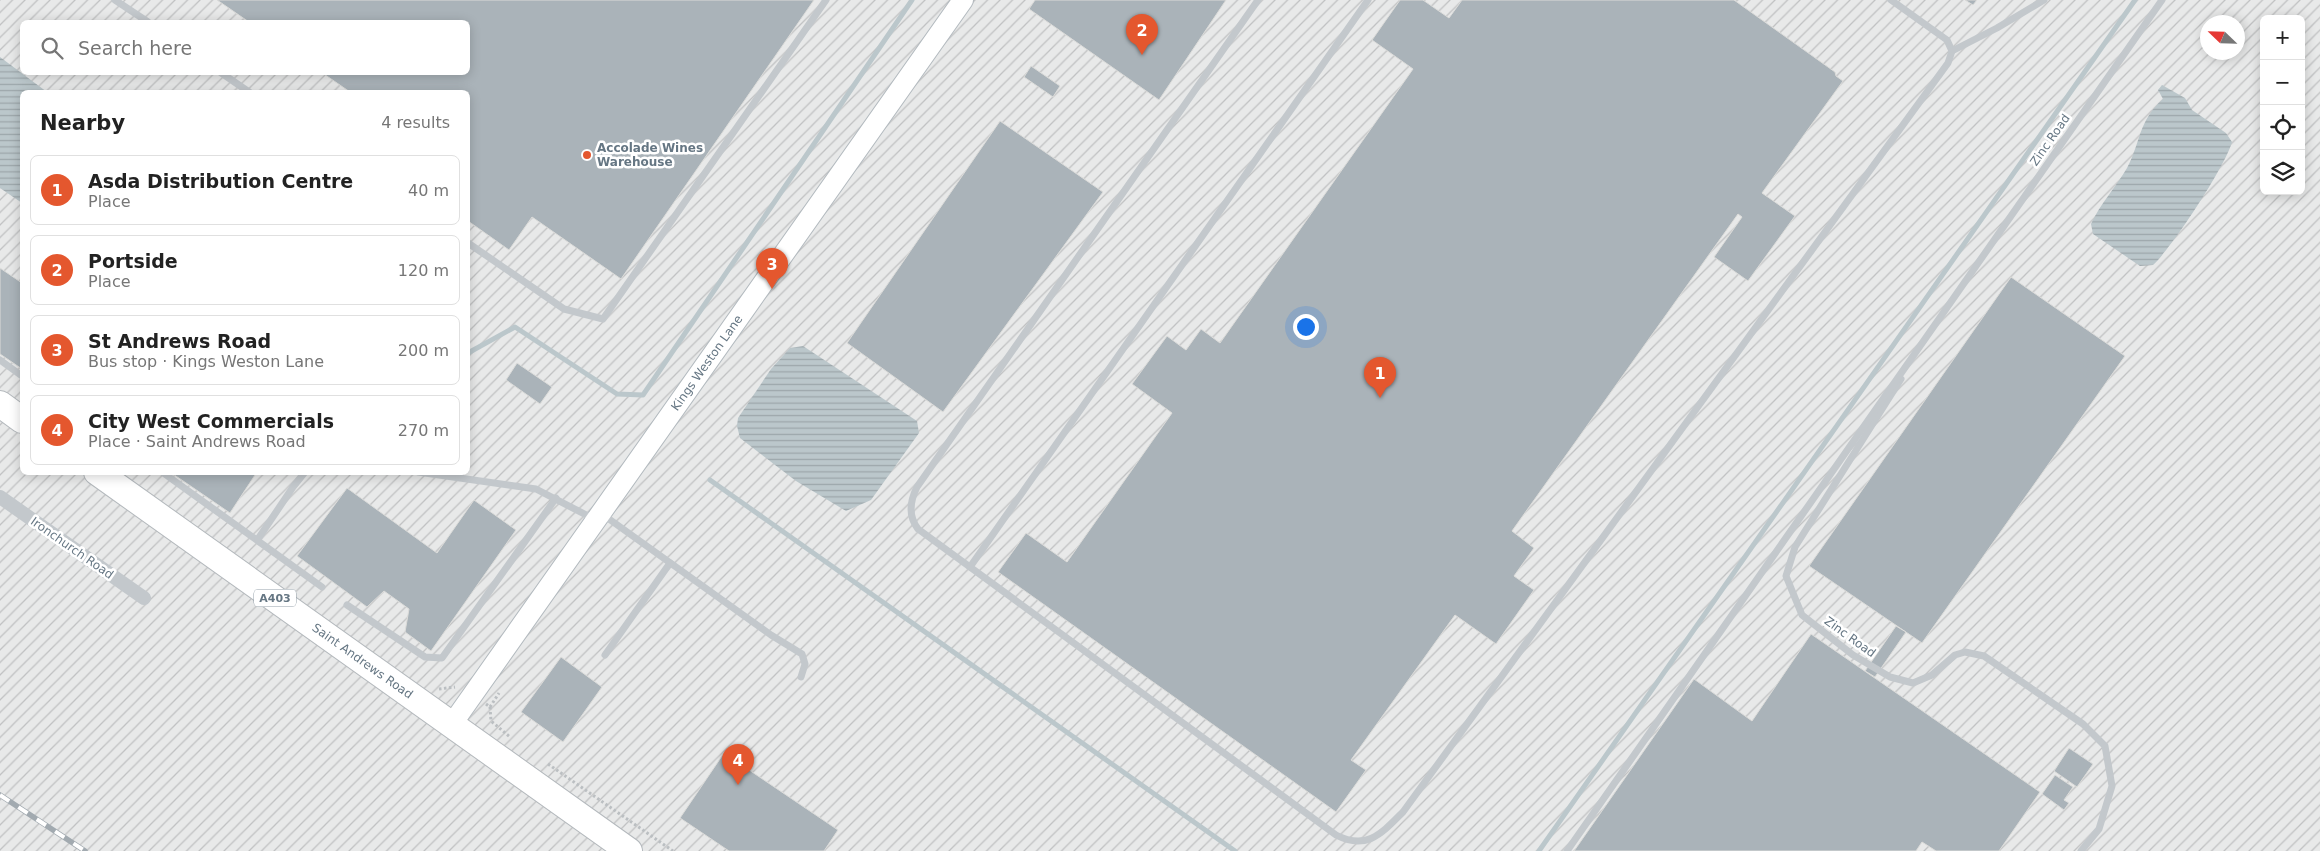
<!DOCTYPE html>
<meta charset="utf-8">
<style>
body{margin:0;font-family:"DejaVu Sans",sans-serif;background:#f6f6f6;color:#222}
.controls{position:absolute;right:15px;top:15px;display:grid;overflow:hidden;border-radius:8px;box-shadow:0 2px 12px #0003}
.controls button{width:45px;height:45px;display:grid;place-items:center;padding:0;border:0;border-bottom:1px solid #e0e0e0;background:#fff;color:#222;font:25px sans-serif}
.compass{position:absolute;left:2200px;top:15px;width:45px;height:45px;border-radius:50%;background:#fff;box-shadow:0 2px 12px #0003;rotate:293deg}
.you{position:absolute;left:1305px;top:326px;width:18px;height:18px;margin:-12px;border:4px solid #fff;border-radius:50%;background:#1a73e8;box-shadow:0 0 0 8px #1a73e833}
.badge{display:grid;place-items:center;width:32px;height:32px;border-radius:50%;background:#e4572e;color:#fff;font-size:16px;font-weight:700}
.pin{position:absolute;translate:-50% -41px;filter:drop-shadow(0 1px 2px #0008)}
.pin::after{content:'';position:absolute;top:26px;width:18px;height:15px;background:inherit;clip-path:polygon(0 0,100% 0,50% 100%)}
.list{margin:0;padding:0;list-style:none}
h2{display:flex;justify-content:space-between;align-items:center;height:65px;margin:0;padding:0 20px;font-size:21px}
h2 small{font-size:16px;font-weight:400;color:#767676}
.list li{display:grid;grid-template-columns:32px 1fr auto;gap:15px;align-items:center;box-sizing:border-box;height:70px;margin:0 10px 10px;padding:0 10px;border:1px solid #e0e0e0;border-radius:8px}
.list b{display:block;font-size:19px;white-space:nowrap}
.list p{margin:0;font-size:16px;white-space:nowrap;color:#767676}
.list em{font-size:16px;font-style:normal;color:#767676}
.icon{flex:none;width:28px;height:28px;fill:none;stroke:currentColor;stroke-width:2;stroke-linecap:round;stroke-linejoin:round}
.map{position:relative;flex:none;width:2320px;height:851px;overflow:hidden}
.search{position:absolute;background:#fff;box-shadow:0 2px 12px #0003;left:20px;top:20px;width:450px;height:55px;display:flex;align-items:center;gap:12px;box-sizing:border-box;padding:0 18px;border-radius:8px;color:#767676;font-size:19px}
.panel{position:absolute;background:#fff;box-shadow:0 2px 12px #0003;left:20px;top:90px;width:450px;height:385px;border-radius:8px}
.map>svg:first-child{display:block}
</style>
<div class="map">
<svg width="2320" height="851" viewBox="0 0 2320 851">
<defs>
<pattern id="industrial-furrows" width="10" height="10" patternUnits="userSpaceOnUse" patternTransform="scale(1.25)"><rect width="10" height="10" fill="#e8e9e9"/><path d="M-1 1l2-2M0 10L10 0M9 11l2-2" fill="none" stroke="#c0c1c2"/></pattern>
<pattern id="water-rules" width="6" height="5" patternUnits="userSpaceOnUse" patternTransform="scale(1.25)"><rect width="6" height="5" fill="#bbc7cb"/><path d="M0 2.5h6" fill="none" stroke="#9ca6aa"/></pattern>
</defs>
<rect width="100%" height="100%" fill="#fafaf8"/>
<path fill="url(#industrial-furrows)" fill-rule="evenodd" d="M0 0H2320V851H0ZM2264 19H2301V191H2264ZM22 22H468V72H22ZM2208 22H2238V52H2208ZM22 92H468V472H22Z"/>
<g fill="url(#water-rules)">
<path d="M0 57 47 92H22V203L0 188Z"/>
<path d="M2162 85 2185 98 2192 110 2226 133 2232 142C2226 165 2172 248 2153 265L2140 266 2093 234 2091 224C2100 204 2116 187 2127 168 2141 142 2138 121 2163 99L2158 90Z"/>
<path d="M803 346 917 421 919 433 871 500 846 511 796 481 740 438 737 426 738 418 771 369 790 348Z"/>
</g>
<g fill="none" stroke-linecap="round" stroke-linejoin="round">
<g stroke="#bbc7cb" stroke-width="5">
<path d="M468 353 515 327 617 394 643 395 912 0"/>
<path d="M710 480 1235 851"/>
<path d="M1539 851 2135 0"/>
</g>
</g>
<g fill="#aab3b9" stroke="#dcdcda">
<path d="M217 0H814L621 279 532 217 509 250 468 221V92H350L321 72H468V22H249Z"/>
<path d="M1035 0H1226L1159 100 1029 9Z"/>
<path d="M1400 0H1423L1449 18 1462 0H1734L1835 72 1836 76 1843 81 1762 193 1795 216 1748 281 1714 257 1742 217 1738 214 1512 531 1534 548 1514 576 1534 590 1496 644 1455 615 1351 760 1366 770 1336 812 998 572 1026 533 1067 562 1172 413 1132 384 1167 336 1186 350 1201 329 1220 343 1413 69 1372 40Z"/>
<path d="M1965 0H1977L1973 5Z"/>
<path d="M1031 66 1060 86 1053 97 1024 77Z"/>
<path d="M1000 121 1103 192 943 412 847 343Z"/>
<path d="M0 268 22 283V369L0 354Z"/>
<path d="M2011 277 2125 356 1922 643 1809 566Z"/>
<path d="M517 363 552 387 540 404 506 380Z"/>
<path d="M170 472H257L230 513Z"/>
<path d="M347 488 437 553 474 500 516 530 431 651 405 632 409 609 384 591 367 607 297 556Z"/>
<path d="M1896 626 1906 632 1875 677 1865 671Z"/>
<path d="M1811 634 2040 792 1999 851H1936L1922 842 1916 851H1574L1694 679 1752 721Z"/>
<path d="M561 657 602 687 563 742 521 712Z"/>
<path d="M2069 748 2093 764 2077 787 2054 771Z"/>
<path d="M724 753 838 830 824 851H729L680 818Z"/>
<path d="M2055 775 2073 787 2064 800 2069 803 2064 810 2042 794Z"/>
</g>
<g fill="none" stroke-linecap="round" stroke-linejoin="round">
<defs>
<g id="secondary">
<path id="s1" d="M452 724 963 0"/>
</g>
<g id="highway">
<path d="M0 404 22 420"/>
<path id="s2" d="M97 472 629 851"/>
</g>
</defs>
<use href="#secondary" stroke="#b3babf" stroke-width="22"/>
<use href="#highway" stroke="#b4b9bd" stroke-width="28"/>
<g stroke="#bbbfc2" stroke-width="3" stroke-dasharray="2.5 2.5" stroke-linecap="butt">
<path d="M439 689 455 687"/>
<path d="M486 704 490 707 491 721 510 737"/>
<path d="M490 707 499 693"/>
<path d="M548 764 673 851"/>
</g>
<g stroke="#c3c8cc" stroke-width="7">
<path d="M115 0 148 22"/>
<path d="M1258 0 917 487C910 501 908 516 918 529L1336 835C1367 851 1382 833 1403 812L1948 63 1952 51 1947 40 1891 0"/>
<path d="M1952 51 1997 28 2044 0"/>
<path d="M220 72 249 92"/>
<path d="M468 243 564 309 603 319 826 0"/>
<path d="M0 360 22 376"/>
<path d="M1901 379 1795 547 1786 576 1802 615 1853 655 1890 677 1913 683 1932 675 1955 655 1965 652 1984 656 2083 724 2105 746 2112 786 2099 829 2081 851"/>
<path d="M162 472 322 587"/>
<path d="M418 472 536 489 594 519"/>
<path d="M602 514 771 635 802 654 805 664 801 677"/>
<path d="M258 539 293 487 305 472"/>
<path d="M970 567 1368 0"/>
<path d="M347 605 425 657 442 658 556 498"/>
<path d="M605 655 670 563"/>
<path d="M1567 851 2162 0"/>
</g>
<path stroke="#c3c8cc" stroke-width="14" d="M0 497 144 598"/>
<use href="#secondary" stroke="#fff" stroke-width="20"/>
<use href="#highway" stroke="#fff" stroke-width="26"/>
<defs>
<path id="rail" d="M0 795 85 851"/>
</defs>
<use href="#rail" stroke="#a2aab0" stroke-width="5.5"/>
<use href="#rail" stroke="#fff" stroke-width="4" stroke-dasharray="11" stroke-linecap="butt"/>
</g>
<circle fill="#e4572e" stroke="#fff" stroke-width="2" cx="587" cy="155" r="5"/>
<g text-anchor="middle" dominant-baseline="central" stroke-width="5" stroke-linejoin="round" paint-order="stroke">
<rect fill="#fff" stroke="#939fa8" stroke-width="1" x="254" y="589.5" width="42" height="17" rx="4"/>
<g font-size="11" font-weight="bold" fill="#657683">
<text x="275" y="598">A403</text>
</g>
<g font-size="12" fill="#657683" stroke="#fff">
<text transform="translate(2050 140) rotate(-55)">Zinc Road</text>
<text stroke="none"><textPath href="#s1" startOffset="442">Kings Weston Lane</textPath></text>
<text transform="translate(72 548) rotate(35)">Ironchurch Road</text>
<text transform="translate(1850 637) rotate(36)">Zinc Road</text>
<text stroke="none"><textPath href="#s2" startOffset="326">Saint Andrews Road</textPath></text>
</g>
<g font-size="12" font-weight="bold" fill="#657683" stroke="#fff" text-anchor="start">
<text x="597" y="148">Accolade Wines<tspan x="597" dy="14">Warehouse</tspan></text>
</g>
</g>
</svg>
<div class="controls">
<button>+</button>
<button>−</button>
<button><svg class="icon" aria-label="locate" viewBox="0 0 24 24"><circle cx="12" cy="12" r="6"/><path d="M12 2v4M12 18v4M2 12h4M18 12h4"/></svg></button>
<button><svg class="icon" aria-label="layers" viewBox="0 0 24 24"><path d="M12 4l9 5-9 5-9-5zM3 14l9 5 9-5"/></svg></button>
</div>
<svg class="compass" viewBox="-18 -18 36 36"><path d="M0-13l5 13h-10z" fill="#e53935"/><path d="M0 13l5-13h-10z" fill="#767676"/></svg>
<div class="you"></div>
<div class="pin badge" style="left:1380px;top:398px">1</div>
<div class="pin badge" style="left:1142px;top:55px">2</div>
<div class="pin badge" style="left:772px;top:289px">3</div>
<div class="pin badge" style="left:738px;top:785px">4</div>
<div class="search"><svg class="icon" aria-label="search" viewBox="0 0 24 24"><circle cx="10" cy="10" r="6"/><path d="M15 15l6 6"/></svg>Search here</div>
<section class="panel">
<h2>Nearby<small>4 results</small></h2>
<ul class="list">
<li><span class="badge">1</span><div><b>Asda Distribution Centre</b><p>Place</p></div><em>40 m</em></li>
<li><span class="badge">2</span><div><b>Portside</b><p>Place</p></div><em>120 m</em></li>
<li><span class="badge">3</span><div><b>St Andrews Road</b><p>Bus stop · Kings Weston Lane</p></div><em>200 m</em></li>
<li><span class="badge">4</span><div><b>City West Commercials</b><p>Place · Saint Andrews Road</p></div><em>270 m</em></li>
</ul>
</section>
</div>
